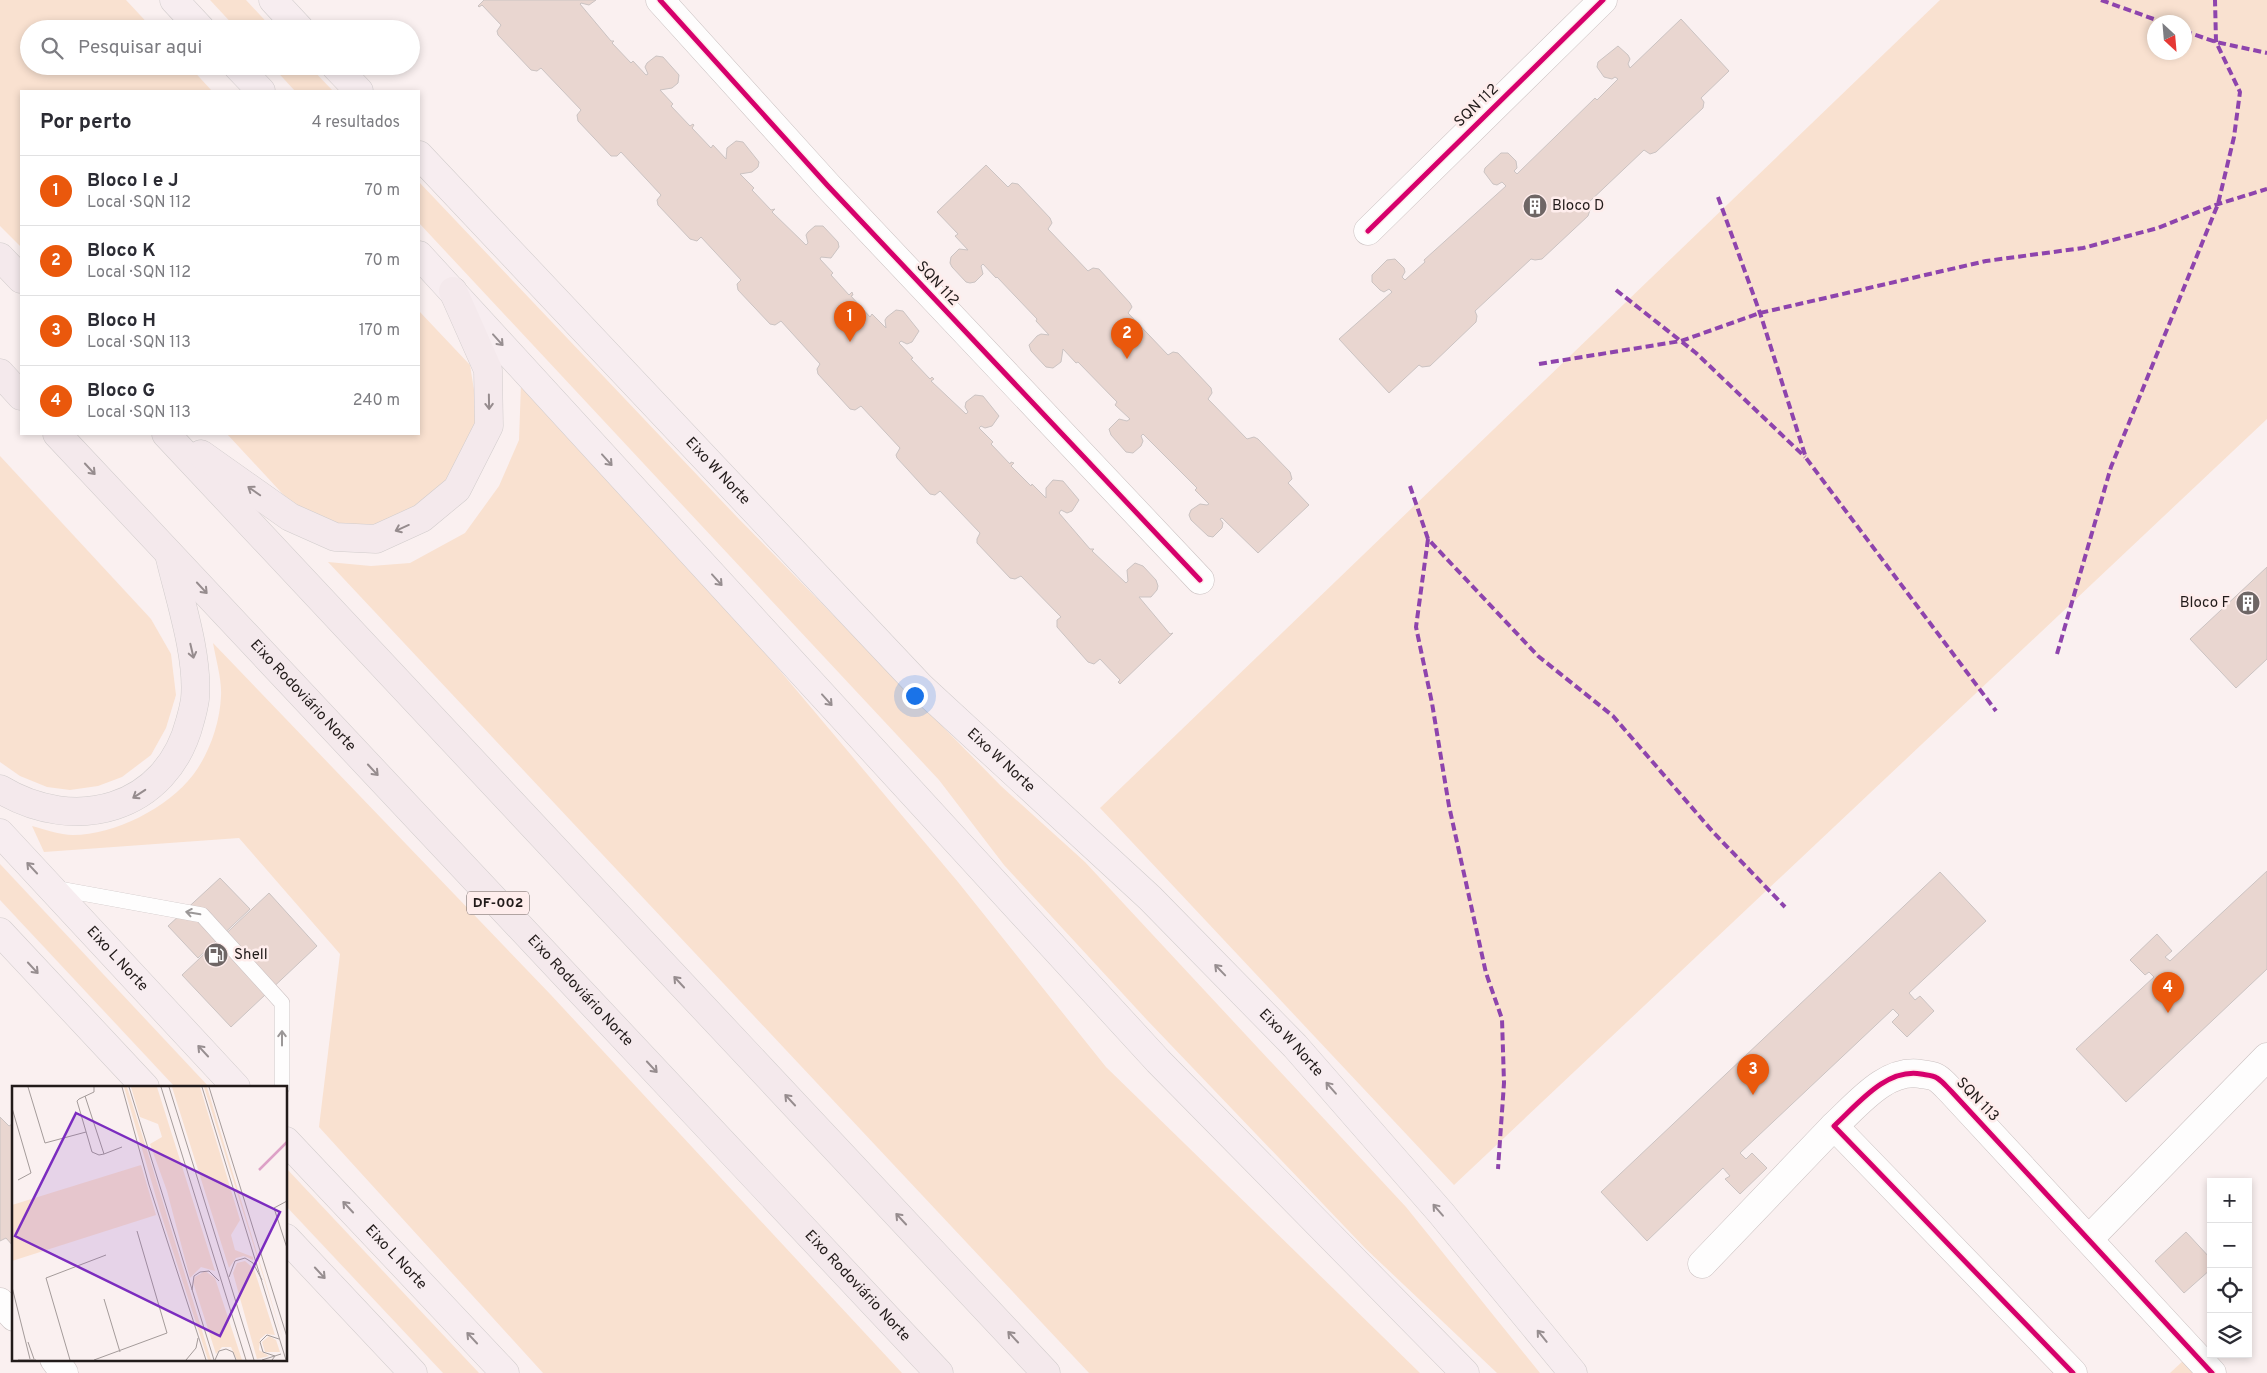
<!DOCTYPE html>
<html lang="pt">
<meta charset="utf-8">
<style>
body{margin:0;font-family:Overpass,sans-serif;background:#f2f2f3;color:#2b2b33}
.controls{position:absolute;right:15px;bottom:15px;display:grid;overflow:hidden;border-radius:0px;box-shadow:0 2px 8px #0003}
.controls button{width:45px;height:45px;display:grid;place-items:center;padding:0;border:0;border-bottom:1px solid #e1e1e2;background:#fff;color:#2b2b33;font:25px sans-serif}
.compass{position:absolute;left:2147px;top:15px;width:45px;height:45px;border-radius:50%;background:#fff;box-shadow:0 2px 8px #0003;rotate:154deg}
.you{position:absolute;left:914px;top:695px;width:18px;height:18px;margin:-12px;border:4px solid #fff;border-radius:50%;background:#1a73e8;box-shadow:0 0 0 8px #1a73e833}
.badge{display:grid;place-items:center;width:32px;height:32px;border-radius:50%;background:#ea580c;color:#fff;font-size:16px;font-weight:700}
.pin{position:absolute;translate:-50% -41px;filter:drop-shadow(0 1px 2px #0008)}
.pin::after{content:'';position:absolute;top:26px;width:18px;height:15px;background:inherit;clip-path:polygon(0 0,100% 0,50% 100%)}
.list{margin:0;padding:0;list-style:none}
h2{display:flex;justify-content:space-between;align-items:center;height:65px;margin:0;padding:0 20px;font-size:21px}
h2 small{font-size:16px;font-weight:400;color:#7c7c81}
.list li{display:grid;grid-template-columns:32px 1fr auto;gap:15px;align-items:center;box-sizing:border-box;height:70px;padding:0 20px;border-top:1px solid #e1e1e2}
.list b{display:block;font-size:19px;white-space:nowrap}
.list p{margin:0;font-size:16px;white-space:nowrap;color:#7c7c81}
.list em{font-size:16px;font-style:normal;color:#7c7c81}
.icon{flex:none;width:28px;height:28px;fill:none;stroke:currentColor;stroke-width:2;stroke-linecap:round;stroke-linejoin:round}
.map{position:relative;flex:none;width:2267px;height:1373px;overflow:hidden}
.search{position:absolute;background:#fff;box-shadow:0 2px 8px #0003;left:20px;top:20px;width:400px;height:55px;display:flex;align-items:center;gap:12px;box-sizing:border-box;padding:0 18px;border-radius:28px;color:#7c7c81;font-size:19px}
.panel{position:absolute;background:#fff;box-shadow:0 2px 8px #0003;left:20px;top:90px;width:400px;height:345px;border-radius:0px}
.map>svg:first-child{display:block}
</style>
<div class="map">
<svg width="2267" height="1373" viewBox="0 0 2267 1373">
<rect width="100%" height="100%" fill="#faf0f0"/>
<g fill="#f9e1d0" fill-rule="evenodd">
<path d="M0 0H126L153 29H29V66H189L212 91H21V247L0 226Z"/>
<path d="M210 0H246L273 29H237Z"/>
<path d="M1940 0H2267V419L1454 1185 1100 808ZM2184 22V52H2154V22Z"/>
<path d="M272 66H309L333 91H295Z"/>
<path d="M419 182 737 517 1001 786 1085 862 1406 1207 1540 1373H1497L1366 1249 1147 1020 1004 865 939 780 419 223Z"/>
<path d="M419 311 470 365 479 422 453 480 414 513 380 525 337 524 291 503 227 434H419Z"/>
<path d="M521 384 729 610 958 882 1106 1067 1420 1373H1089L328 562 371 566 410 563 465 533 499 486 519 440Z"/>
<path d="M0 456 151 619 171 654 176 695 166 728 151 755 122 777 98 786 70 790 47 787 20 776 0 762Z"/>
<path d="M213 643 551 995 902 1373H543L319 1127 340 954 239 838 44 852 32 826C44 829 60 835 73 835 114 835 168 808 193 775 209 754 220 723 221 696 222 680 216 660 213 643Z"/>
<path d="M0 864 209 1087H175L0 900Z"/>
<path d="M286 1168 479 1373H443L286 1206Z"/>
<path d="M2184 1360 2196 1373H2170Z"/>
</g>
<g fill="#e9d6d0" stroke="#cbc3c2">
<path d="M484 0H596L589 5 581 3 580 4 611 41H614L612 43 631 63 633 61 646 75 648 74 645 67 647 63 656 56 663 57 679 75 678 83 672 88 660 90 673 104 671 106 690 126 693 124 694 125 692 128 711 148 713 145 726 159 727 148 736 141 743 142 759 162 758 167 752 172 740 174 754 188 752 190 771 210 775 209 772 212 806 245 808 243 806 235 808 232 815 226H823L838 242 839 247 831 258 821 257 820 259 833 273 831 275 849 295 852 292 853 295 851 296 870 317 872 314 886 328 885 320 887 317 896 310 903 311 919 331 912 342 907 344 901 341 899 343 913 358 911 359 930 379 932 377 934 379 931 381 966 414 968 412 965 407 966 402 975 395 983 396 999 416 992 426 985 428 981 426 979 428 993 442 991 444 1010 464 1011 462 1014 463 1011 466 1031 486 1032 484 1046 498V488L1053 480 1063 481 1079 500 1072 511 1067 513 1061 510 1059 513 1090 549H1094L1092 551 1126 583 1128 581 1127 570 1135 563 1143 566 1156 580 1158 586 1157 590 1151 597H1139L1170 634 1173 633 1120 684 1118 682 1120 680 1100 659 1094 664 1088 662 1057 627V620L1061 617 1021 576 1015 579 1010 578 977 543V539L980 533 940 491 935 495 930 494 897 458 896 455 900 448 861 406 855 410 850 409 818 374 817 369 820 364 781 321 775 325 770 324 738 290 737 284 741 280 701 237 697 241 690 239 658 205 657 200 661 195 621 152 617 156H611L578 121 577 115 581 110 541 68 537 71 531 70 498 35 497 31 501 25 482 5 479 7 478 6Z"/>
<path d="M1681 19 1729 71 1701 98 1704 102 1703 108 1656 152 1650 154 1644 150 1587 204 1590 210 1588 216 1542 259 1535 260 1531 259 1475 311 1477 316 1476 322 1430 366 1422 367 1419 365 1389 393 1339 339 1392 292 1389 289 1384 292 1380 290 1372 282V275L1387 260 1395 259 1404 268 1405 272 1402 277 1405 280 1425 262 1424 260 1506 186 1502 182 1497 185 1493 184 1484 172 1485 168 1501 153H1508L1516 161 1517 168 1514 171 1517 174 1595 98 1597 100 1618 79 1615 77 1612 79 1604 77 1597 67 1598 62 1618 46 1628 55 1630 59 1628 64 1630 68Z"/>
<path d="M986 165 1008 187 1012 183 1018 184 1050 218 1052 223 1048 229 1088 271 1093 268 1099 269 1130 303 1132 307 1128 313 1168 355 1173 352 1178 353 1211 388 1212 393 1208 399 1247 439 1254 437 1258 439 1290 472 1292 479 1288 483 1309 505 1258 553 1222 518 1220 519 1223 523 1222 528 1213 537 1208 536 1191 520 1189 515 1191 510 1200 504 1207 505 1209 504 1195 490 1197 488 1143 434 1141 436 1143 441 1141 446 1133 453 1126 452 1111 435 1109 429 1119 419 1127 421 1130 419 1115 405 1117 402 1078 362 1076 363 1063 349 1061 362 1053 368 1046 367 1031 351 1029 345 1037 336 1041 334 1049 335 1036 321 1037 319 997 277 996 278 983 264 981 266 983 274 975 282 970 283 966 282 952 267 950 263 951 257 959 249 968 250 955 236 958 234 937 212Z"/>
<path d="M2267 567V659L2236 688 2190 639Z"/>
<path d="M2267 871V969L2126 1102 2076 1049 2154 977 2149 972 2145 975 2130 960 2157 934 2172 951 2165 957 2170 961Z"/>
<path d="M1940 872 1986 921 1909 993 1915 1000 1920 996 1934 1011 1907 1037 1892 1022 1899 1015 1893 1009 1740 1153 1746 1159 1752 1153 1767 1168 1740 1194 1725 1179 1730 1176 1723 1168 1647 1241 1601 1192Z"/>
<path d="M220 878 250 909 198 958 168 926Z"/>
<path d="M269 893 317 946 231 1027 182 975Z"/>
<path d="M0 1117 9 1126 14 1123V1247L6 1238 0 1241Z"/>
<path d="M2186 1232 2211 1259V1269L2184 1293 2155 1261Z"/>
</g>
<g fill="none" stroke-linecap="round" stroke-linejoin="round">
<defs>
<path id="service" d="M54 888 202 915 282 1003V1087"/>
<g id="minor">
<path d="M660 0 828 186 1200 580"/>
<path d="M1368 231 1603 0"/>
<path d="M2089 1239 2267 1057"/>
<path d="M1702 1264 1834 1126"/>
<path d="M0 1302 14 1317"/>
<path d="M54 1359 64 1373"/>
<path d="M2073 1373 1834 1126C1858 1104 1886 1068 1921 1074 1926 1075 1933 1075 1937 1078 1942 1081 1947 1087 1951 1091L2212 1373"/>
</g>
<g id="primary">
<path d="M174 0 201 29"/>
<path d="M273 0 300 29"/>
<path d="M237 66 261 91"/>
<path d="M335 66 359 91"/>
<path id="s1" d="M419 155 921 687 1150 898 1295 1046 1441 1213 1573 1373"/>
<path d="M419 255 1158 1061 1465 1373"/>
<path id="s2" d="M0 833 236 1087"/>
<path d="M0 932 145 1087"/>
<path id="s3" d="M286 1141 505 1373"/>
<path d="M286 1238 413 1373"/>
</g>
<g id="trunk">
<path d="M0 257 21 279"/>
<path d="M0 373 21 396"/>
<path id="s4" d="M57 434 939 1373"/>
<path d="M166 434 1046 1373"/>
<path d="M201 454 290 517 335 537 376 539 422 518 457 489 489 426 488 370 453 291"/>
<path d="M0 789C74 834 167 811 190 721 192 714 194 706 195 699 199 656 179 597 169 554"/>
</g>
</defs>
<use href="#service" stroke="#cac1c1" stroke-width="16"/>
<use href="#minor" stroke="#cac1c1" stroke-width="29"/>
<use href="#primary" stroke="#d1cccc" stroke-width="29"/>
<use href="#trunk" stroke="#d1cccc" stroke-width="29"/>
<use href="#service" stroke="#fefdfd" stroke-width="15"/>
<use href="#minor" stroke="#fefdfd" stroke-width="28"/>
<use href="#primary" stroke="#f7edf0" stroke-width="28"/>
<use href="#trunk" stroke="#f4e9ec" stroke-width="28"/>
<g stroke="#8e44ad" stroke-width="4" stroke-dasharray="8 4" stroke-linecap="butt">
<path d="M2101 0 2162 22"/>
<path d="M2184 31 2216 42 2267 53"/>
<path d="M1718 197 1760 313 1806 458 1996 711"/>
<path d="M1616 290 1696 353 1805 457"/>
<path d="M1539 364 1681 341 1760 313 1986 261 2083 248 2158 228 2218 204 2267 189"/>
<path d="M1410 486 1428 539 1538 656 1613 716 1713 832 1785 907"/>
<path d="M1428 539 1416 627 1432 703 1449 806 1486 973 1502 1019 1504 1083 1498 1169"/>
<path d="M2057 654 2111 467 2218 204 2234 137 2240 92 2216 42 2215 0"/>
</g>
<defs>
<g id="cycleway">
<path d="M660 0 828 186 1200 580"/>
<path d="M1368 231 1603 0"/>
<path d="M2073 1373 1834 1126C1858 1104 1886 1068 1921 1074 1926 1075 1933 1075 1937 1078 1942 1081 1947 1087 1951 1091L2212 1373"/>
</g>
</defs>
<use href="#cycleway" stroke="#feedec" stroke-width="8"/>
<use href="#cycleway" stroke="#d6006c" stroke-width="5"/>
</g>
<defs><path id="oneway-shaft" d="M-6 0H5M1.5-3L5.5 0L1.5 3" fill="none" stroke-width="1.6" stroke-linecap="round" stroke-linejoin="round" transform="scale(1.25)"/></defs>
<g stroke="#978e90">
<use href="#oneway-shaft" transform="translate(498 340) rotate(48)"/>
<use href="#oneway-shaft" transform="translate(607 460) rotate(48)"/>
<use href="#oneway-shaft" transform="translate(717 580) rotate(48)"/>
<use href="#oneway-shaft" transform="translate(827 700) rotate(48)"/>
<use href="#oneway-shaft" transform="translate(32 868) rotate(-133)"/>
<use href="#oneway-shaft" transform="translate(33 968) rotate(47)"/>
<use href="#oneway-shaft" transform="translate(1220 970) rotate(-134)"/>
<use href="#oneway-shaft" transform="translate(203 1051) rotate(-133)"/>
<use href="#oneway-shaft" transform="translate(1331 1088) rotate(-131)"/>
<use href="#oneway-shaft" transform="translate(348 1207) rotate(-133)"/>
<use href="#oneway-shaft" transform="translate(1438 1210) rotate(-131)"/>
<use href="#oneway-shaft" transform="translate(320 1273) rotate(47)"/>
<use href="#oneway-shaft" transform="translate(1542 1336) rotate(-129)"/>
<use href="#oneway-shaft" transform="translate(472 1338) rotate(-133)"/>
</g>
<g stroke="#968c8e">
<use href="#oneway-shaft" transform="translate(489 402) rotate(89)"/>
<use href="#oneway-shaft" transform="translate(90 469) rotate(47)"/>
<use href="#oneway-shaft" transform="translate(254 491) rotate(-145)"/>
<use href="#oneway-shaft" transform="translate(402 528) rotate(156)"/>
<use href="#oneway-shaft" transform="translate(202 588) rotate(47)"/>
<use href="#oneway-shaft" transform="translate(192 651) rotate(77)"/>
<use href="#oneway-shaft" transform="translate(373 770) rotate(47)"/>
<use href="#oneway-shaft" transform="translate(139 794) rotate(147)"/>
<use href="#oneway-shaft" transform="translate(679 982) rotate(-133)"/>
<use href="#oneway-shaft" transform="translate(652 1067) rotate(47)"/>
<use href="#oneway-shaft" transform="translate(790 1100) rotate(-133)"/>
<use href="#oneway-shaft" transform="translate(901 1219) rotate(-133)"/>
<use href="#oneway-shaft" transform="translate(1013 1337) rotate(-133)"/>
</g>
<g stroke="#9b9797">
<use href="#oneway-shaft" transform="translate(193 913) rotate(-170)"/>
<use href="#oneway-shaft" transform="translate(282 1038) rotate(-90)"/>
</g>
<defs>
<symbol id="building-disc" viewBox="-11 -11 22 22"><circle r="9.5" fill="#6e6665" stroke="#feedec"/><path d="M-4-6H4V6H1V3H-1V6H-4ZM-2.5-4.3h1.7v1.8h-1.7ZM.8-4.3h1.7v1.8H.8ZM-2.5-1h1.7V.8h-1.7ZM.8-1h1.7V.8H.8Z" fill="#fff"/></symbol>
<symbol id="fuel-disc" viewBox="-11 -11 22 22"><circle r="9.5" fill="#6e6665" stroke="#feedec"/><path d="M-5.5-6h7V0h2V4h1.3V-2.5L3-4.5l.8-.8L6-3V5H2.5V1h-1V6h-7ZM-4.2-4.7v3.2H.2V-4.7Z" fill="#fff"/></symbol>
</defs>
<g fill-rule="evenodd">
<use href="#building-disc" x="1521" y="192" width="28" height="28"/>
<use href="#building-disc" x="2234" y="589" width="28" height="28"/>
<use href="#fuel-disc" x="202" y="941" width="28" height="28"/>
</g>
<g text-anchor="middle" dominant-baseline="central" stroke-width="5" stroke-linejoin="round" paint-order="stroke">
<rect fill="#feedec" stroke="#645a59" stroke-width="1" x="467" y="891.5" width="62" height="23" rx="4"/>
<g font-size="14" font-weight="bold" fill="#221b1a">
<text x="498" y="903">DF-002</text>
</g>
<g font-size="15" fill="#221b1a" stroke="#feedec">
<text transform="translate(1477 106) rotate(-44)">SQN 112</text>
<text transform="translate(937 284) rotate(47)">SQN 112</text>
<text stroke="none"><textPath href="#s1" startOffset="435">Eixo W Norte</textPath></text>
<text stroke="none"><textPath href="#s4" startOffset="359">Eixo Rodoviário Norte</textPath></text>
<text stroke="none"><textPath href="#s1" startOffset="840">Eixo W Norte</textPath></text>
<text stroke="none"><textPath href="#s2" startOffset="172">Eixo L Norte</textPath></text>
<text stroke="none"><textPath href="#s4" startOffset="764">Eixo Rodoviário Norte</textPath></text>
<text stroke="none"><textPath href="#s1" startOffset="1245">Eixo W Norte</textPath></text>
<text transform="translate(1977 1100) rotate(46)">SQN 113</text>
<text stroke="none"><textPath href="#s3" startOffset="160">Eixo L Norte</textPath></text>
<text stroke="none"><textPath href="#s4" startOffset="1169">Eixo Rodoviário Norte</textPath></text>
</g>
<g font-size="15" fill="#221b1a" stroke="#feedec" text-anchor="start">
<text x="1552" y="206">Bloco D</text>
<text x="2230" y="603" text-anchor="end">Bloco F</text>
<text x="234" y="955">Shell</text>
</g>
</g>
<g transform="translate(12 1086)">
<rect width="275" height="275" fill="#faf0f0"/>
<path d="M112 1H115L139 77 199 274H196L148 125ZM119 1H145L203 185 189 181 178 192 155 105 138 58 150 51 146 38 128 31ZM160 1H188L228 134 219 149 223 164 241 171V174L232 170 224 172 217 182ZM192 1H195L275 267 224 103ZM129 79 144 129 0 175V119ZM233 175 242 183 263 249 254 248 248 253 247 264 257 270 245 273 221 187 225 177ZM193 185 203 192 230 274H225L219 261H210L204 268 181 196 183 191ZM257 250 264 254 268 266H253L250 256Z" fill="#f9e1d0"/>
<path fill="none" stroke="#dda1c7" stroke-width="2.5" d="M247 84 275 56"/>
<path fill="none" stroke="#a49b9a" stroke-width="1" d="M16 1 33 57 74 46M110 1 137 99 194 274M117 1 202 274M149 1 234 274M157 1 242 274M190 1 274 274M197 1 275 251M73 10 92 68 87 69 80 66 65 15 67 13 82 6V1M0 22 19 87 6 94M92 68 110 61M275 115 262 122 275 162M217 191 223 175 233 172 241 177 250 194M0 201 18 273M180 204 182 190 188 186 197 185 207 195M92 213 108 266M16 256 22 273M6 274H24M58 274 34 192 94 169M82 274 155 247 125 145M174 274 184 262 186 252M203 274 207 265 214 263 221 266 224 274M250 274 269 268M260 274 263 270 251 266 248 256 255 249 267 253"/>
<path fill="#7b2cbf" fill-opacity="0.15" stroke="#7b2cbf" stroke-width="2.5" d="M64 27 268 126 208 250 3 150Z"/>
<rect width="275" height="275" fill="none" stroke="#221b1a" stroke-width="2.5"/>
</g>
</svg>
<div class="controls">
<button>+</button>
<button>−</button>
<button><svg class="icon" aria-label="locate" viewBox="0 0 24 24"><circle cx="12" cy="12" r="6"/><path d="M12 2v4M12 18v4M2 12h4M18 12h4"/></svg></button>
<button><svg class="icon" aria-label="layers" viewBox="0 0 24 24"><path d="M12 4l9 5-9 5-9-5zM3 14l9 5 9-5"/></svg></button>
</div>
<svg class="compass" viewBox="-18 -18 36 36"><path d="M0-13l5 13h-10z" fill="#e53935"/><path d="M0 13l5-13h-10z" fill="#7c7c81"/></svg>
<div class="you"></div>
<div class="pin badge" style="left:850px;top:342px">1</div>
<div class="pin badge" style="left:1127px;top:359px">2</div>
<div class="pin badge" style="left:1753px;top:1095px">3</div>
<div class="pin badge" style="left:2168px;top:1013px">4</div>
<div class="search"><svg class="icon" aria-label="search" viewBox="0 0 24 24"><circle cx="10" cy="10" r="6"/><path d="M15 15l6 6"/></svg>Pesquisar aqui</div>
<section class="panel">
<h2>Por perto<small>4 resultados</small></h2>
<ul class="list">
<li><span class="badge">1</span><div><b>Bloco I e J</b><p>Local · SQN 112</p></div><em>70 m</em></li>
<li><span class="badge">2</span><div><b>Bloco K</b><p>Local · SQN 112</p></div><em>70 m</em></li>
<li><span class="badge">3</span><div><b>Bloco H</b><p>Local · SQN 113</p></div><em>170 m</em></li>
<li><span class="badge">4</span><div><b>Bloco G</b><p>Local · SQN 113</p></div><em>240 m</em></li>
</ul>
</section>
</div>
